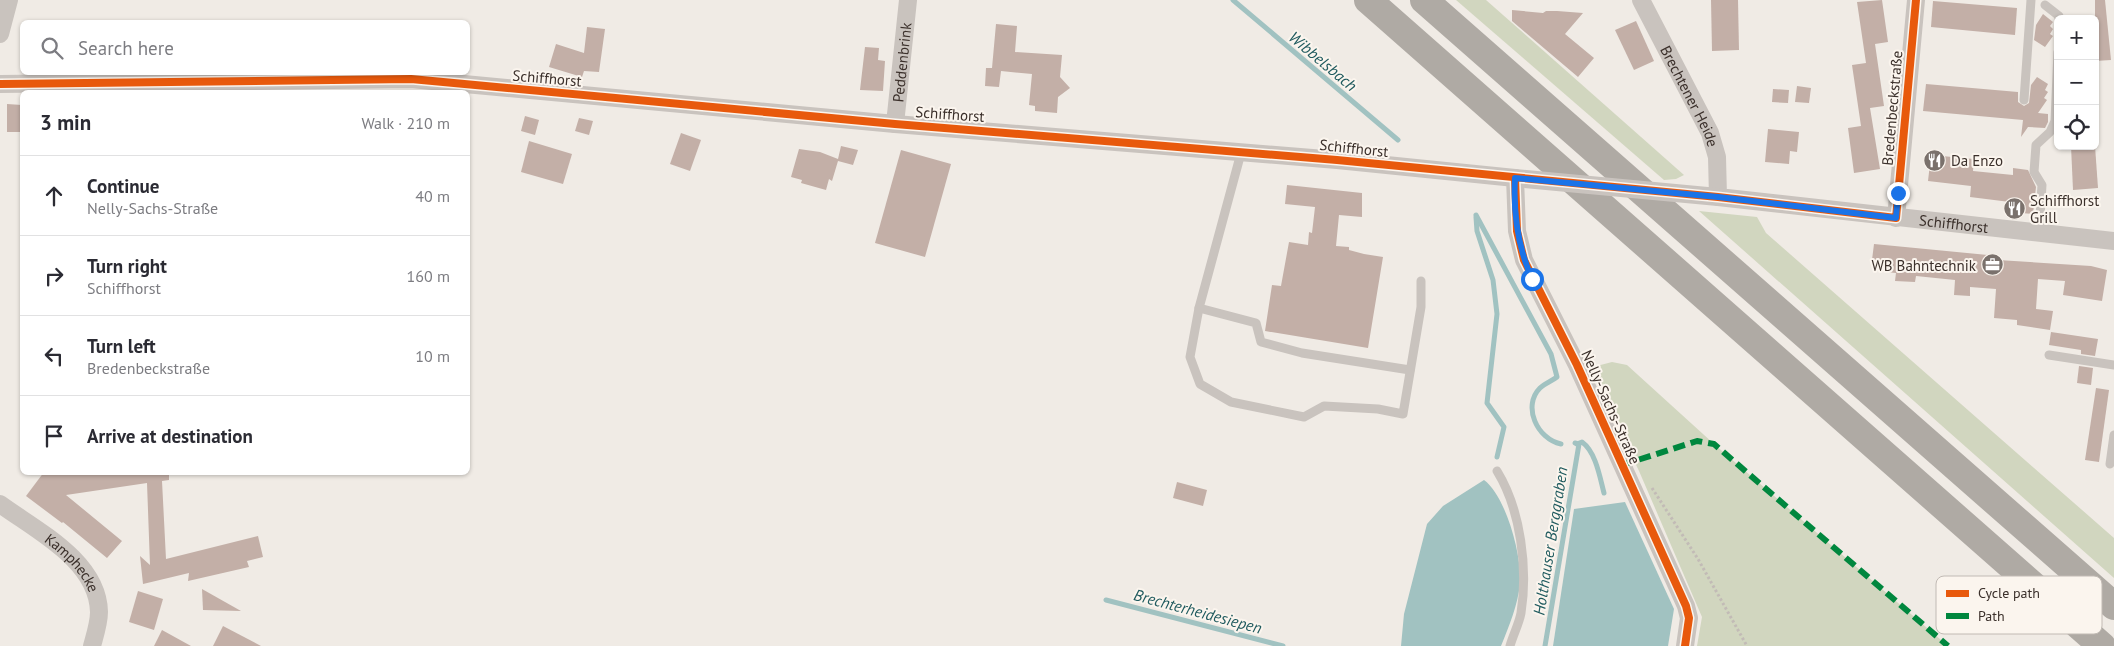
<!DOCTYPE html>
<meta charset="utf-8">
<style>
body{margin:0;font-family:"PT Sans",sans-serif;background:#f2f2f3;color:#2b2b33}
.controls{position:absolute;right:15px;top:15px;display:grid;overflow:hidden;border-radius:8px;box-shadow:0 1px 4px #0004}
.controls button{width:45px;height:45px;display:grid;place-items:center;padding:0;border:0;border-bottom:1px solid #e1e1e2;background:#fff;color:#2b2b33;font:25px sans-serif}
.stop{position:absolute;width:15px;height:15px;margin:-11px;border:4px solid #1a73e8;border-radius:50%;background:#fff}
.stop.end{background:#1a73e8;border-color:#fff;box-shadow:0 1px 5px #0008}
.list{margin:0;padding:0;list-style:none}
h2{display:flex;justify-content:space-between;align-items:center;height:65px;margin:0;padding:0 20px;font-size:21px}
h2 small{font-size:16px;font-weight:400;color:#7c7c81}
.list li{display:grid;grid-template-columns:32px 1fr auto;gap:15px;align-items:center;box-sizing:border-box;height:80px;padding:0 20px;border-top:1px solid #e1e1e2}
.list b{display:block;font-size:19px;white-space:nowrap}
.list p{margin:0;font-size:16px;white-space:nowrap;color:#7c7c81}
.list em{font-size:16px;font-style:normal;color:#7c7c81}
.icon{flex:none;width:28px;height:28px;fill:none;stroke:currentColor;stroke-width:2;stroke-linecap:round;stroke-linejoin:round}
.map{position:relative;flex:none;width:2114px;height:646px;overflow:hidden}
.search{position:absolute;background:#fff;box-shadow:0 1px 4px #0004;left:20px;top:20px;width:450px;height:55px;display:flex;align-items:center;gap:12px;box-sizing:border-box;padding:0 18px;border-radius:8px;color:#7c7c81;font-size:19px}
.panel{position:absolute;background:#fff;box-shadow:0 1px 4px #0004;left:20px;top:90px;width:450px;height:385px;border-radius:8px}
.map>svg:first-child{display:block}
</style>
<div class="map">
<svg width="2114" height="646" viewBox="0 0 2114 646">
<rect width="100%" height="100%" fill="#f0ebe5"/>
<g fill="#d1d6bf">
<path d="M1456 0H1486L1684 175 1676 179 1664 180Z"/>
<path d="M1699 211 1757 217 1766 233 2114 538V578Z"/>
<path d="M1612 362 1627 365 1714 444 1948 646H1697L1702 617 1639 471 1589 368Z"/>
</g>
<g fill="#a1c2c1">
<path d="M1484 480C1506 496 1522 556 1520 583 1518 605 1509 626 1501 646H1401L1404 614 1427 524 1443 506Z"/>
<path d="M1625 502 1674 609 1668 646H1553L1574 509Z"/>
</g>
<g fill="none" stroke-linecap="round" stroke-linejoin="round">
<g stroke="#a1c2c1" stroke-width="5">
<path d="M1233 0 1398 140"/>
<path d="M1476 215 1551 354 1557 377C1552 381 1545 383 1540 388 1522 406 1537 439 1561 444"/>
<path d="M1476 217 1477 231 1493 280 1497 314 1487 403 1504 427 1497 457"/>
<path d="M1577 444 1582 442C1596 452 1600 478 1604 493"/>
<path d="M1106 600 1283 646"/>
<path d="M1545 646 1579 444 1575 443"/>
</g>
</g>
<g fill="#c3afa7">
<path d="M1711 0H1738L1739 50 1712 51Z"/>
<path d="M1882 0 1888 42 1875 44 1884 106 1870 108 1880 169 1854 173 1848 128 1861 126 1852 65 1866 63 1857 2Z"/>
<path d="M2095 0H2105L2111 60 2095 61Z"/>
<path d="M1933 1 2017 8 2015 35 1931 27Z"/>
<path d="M1512 10 1543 13 1546 11H1557L1583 13 1565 34 1594 58 1578 77 1512 21Z"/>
<path d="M2043 14 2053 22 2050 26 2053 29 2050 34 2053 36 2045 47 2034 40 2036 25Z"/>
<path d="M1636 21 1654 61 1634 70 1615 30Z"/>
<path d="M996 24 1017 26 1015 52 1062 55 1060 77 1070 88 1058 97 1057 113 1035 111V106L1029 105 1032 74 1001 71 999 87 985 86 986 68H992Z"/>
<path d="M587 27 605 29 599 72 584 71 582 77 549 67 556 44 584 53Z"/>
<path d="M865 47 879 48 878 60 885 61 883 91 860 90Z"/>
<path d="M2037 77 2048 84 2045 90 2048 92 2044 98 2047 100 2038 113 2048 114V122L2045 128 2028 127 2021 137 2023 120 1923 111 1926 84 2018 92V102L2024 106 2029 103 2031 85Z"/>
<path d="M1797 86 1811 88 1809 103 1795 102Z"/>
<path d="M1773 89 1789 90 1788 103 1772 102Z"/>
<path d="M7 104 22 105V132H7Z"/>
<path d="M525 116 539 120 535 135 521 131Z"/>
<path d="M579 118 593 121 589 135 575 131Z"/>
<path d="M1768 129 1799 132 1797 152 1790 151 1789 164 1765 162Z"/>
<path d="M681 133 701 140 690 171 670 164Z"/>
<path d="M529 141 572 154 563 184 521 172Z"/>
<path d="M841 146 858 150 853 165 838 161 832 181 829 179 826 190 801 183 802 180 791 177 799 149 820 152 838 159Z"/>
<path d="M2071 146H2095L2098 188 2073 190Z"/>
<path d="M901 150 951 164 925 257 875 243Z"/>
<path d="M1931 155 1974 159 1973 171 2013 175V168L2028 170 2036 187 2033 214 2009 212 2010 202 1970 197 1971 186 1928 181Z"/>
<path d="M1287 185 1362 193V217L1339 215 1336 246 1349 247V250L1364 254 1383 257 1368 348 1265 331 1272 285 1281 286 1289 242 1308 245 1309 232 1312 233 1315 207 1285 204Z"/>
<path d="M1874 244 1998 256V260L2091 266 2107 270 2102 301 2063 295 2065 281 2038 279 2036 309 2053 311 2050 330 2017 325V320L1994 318 1996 289 1970 287V296L1954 295 1955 280 1916 276 1915 282 1895 281 1896 273 1886 272 1887 261 1872 260Z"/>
<path d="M2051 332 2098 339 2095 356 2081 354V350L2049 345Z"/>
<path d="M2079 366 2093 368 2091 385 2077 383Z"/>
<path d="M2096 388 2109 390 2099 462 2085 460Z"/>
<path d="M44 472H169V480L162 481 166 559 258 536 263 557 247 561 249 567 188 581 189 573 143 584 140 556 150 565 147 483 66 495 122 541 107 558 63 522 62 523 26 496Z"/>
<path d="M1177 482 1207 490 1203 506 1173 498Z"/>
<path d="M202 589 241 611 203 610Z"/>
<path d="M138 591 163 599 154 630 129 622Z"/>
<path d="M223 626 261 646H213Z"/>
<path d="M162 630 191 646H154Z"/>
</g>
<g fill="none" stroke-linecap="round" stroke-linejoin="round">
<path stroke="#c2bbb6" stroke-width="3" stroke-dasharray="2.5 2.5" stroke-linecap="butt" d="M1652 488 1698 559 1747 646"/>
<g stroke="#c9c3be" stroke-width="9">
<path d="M2045 5 2059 16V19"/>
<path d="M2024 100 2031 0"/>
<path d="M1241 153 1199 308 1256 323 1261 342 1302 353 1410 370"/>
<path d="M2039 233 2042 185 2034 172 2036 145 2050 132 2055 121 2058 52"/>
<path d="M1199 308 1190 357 1200 384 1231 402 1304 417 1324 406 1378 409 1403 414 1421 307V281"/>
<path d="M2049 355 2114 365"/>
<path d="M2110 464 2114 435"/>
<path d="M1497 471C1521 510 1528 569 1521 613 1519 624 1513 635 1510 646"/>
</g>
<g stroke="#c9c3be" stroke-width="18">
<path id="s1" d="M1641 0 1710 133 1717 157 1718 197 2114 241"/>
<path d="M0 34 9 0"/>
<path d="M0 84 411 79 895 124 1337 160 1515 178 1517 231 1524 260 1577 365 1686 606 1689 618 1685 646"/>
<path id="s2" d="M895 124 908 0"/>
<path d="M1896 218 1916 0"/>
<path id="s3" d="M0 504C37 531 98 561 99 612 99 623 95 635 92 646"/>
</g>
<g stroke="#afaaa4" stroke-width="28">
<path d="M1368 0 2102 646"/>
<path d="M1424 0 2114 606"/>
</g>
<path stroke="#c9c3be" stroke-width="18" d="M1515 178 1718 197"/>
<path stroke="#00873e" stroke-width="6" stroke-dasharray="12 6" stroke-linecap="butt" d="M1622 465 1697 441 1714 444 1948 646"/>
<defs>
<g id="cycleway">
<path d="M0 84 411 79 895 124 1337 160 1718 197 1896 218 1916 0"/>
<path d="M1515 178 1517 231 1524 260 1577 365 1686 606 1689 618 1685 646"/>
</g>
</defs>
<use href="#cycleway" stroke="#fbf5ee" stroke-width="11"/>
<use href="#cycleway" stroke="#e8590c" stroke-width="8"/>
</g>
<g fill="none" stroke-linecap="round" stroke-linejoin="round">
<path stroke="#1a73e8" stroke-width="6" d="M1532 279C1518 247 1513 214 1515 178L1718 197 1896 218 1898 193"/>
</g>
<defs>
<symbol id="restaurant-disc" viewBox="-11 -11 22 22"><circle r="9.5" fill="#7a716c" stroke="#fbf5ee"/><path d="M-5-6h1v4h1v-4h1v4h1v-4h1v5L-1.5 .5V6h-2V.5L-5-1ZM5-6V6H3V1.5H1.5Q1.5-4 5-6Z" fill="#fff"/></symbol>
<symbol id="office-disc" viewBox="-11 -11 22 22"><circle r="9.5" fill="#7a716c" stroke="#fbf5ee"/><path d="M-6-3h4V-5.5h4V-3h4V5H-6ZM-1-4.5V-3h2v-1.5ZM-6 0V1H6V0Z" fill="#fff"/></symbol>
</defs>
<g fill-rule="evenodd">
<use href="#restaurant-disc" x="1922" y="148" width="25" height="25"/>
<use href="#restaurant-disc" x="2002" y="196" width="25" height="25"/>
<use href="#office-disc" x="1980" y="252" width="25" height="25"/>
</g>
<g text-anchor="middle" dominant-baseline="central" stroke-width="4" stroke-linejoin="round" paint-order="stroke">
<g font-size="15" fill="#3b302b" stroke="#fbf5ee">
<text stroke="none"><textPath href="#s2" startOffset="62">Peddenbrink</textPath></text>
<text transform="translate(547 78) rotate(5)">Schiffhorst</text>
<text stroke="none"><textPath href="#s1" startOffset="108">Brechtener Heide</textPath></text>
<text transform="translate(1892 108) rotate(-85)">Bredenbeckstraße</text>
<text transform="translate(950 114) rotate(4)">Schiffhorst</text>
<text transform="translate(1354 148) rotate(6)">Schiffhorst</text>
<text stroke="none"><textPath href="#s1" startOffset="452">Schiffhorst</textPath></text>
<text transform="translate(1611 407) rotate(66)">Nelly-Sachs-Straße</text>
<text stroke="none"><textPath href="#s3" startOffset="94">Kamphecke</textPath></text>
</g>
<g font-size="15" fill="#3b302b" stroke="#fbf5ee" text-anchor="start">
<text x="1951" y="160">Da Enzo</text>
<text x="2030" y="200">Schiffhorst<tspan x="2030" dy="17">Grill</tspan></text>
<text x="1976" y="265" text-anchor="end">WB Bahntechnik</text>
</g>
<g font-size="16" font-style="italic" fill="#1f5a5e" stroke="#fbf5ee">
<text transform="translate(1323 61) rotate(40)">Wibbelsbach</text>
<text transform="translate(1550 541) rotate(-81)">Holthauser Berggraben</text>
<text transform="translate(1198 611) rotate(15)">Brechterheidesiepen</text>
</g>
</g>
<rect x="1936" y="576" width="166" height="58" rx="8" fill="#fbf5ee" stroke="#c1bab4" stroke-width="1"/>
<rect x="1946" y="590" width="23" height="7" fill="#e8590c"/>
<rect x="1946" y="613" width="23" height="6" fill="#00873e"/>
<g font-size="14" fill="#3b302b">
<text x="1978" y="598">Cycle path</text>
<text x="1978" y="621">Path</text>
</g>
</svg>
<div class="controls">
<button>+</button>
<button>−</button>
<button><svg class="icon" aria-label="locate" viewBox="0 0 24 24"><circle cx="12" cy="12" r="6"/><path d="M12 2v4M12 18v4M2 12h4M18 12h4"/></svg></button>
</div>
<div class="stop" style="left:1532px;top:279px"></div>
<div class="stop end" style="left:1898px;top:193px"></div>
<div class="search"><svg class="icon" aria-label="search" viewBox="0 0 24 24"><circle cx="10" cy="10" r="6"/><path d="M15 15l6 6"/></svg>Search here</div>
<section class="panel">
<h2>3 min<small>Walk · 210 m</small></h2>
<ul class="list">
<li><svg class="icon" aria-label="ahead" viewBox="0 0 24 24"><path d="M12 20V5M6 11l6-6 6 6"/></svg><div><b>Continue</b><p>Nelly-Sachs-Straße</p></div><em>40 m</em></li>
<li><svg class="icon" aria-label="right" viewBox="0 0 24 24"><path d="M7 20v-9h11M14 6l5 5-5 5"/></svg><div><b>Turn right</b><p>Schiffhorst</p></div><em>160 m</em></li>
<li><svg class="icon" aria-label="left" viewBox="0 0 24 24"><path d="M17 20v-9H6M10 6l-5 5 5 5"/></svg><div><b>Turn left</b><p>Bredenbeckstraße</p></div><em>10 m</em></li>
<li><svg class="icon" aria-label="arrive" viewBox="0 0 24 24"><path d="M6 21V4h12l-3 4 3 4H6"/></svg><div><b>Arrive at destination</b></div></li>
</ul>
</section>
</div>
